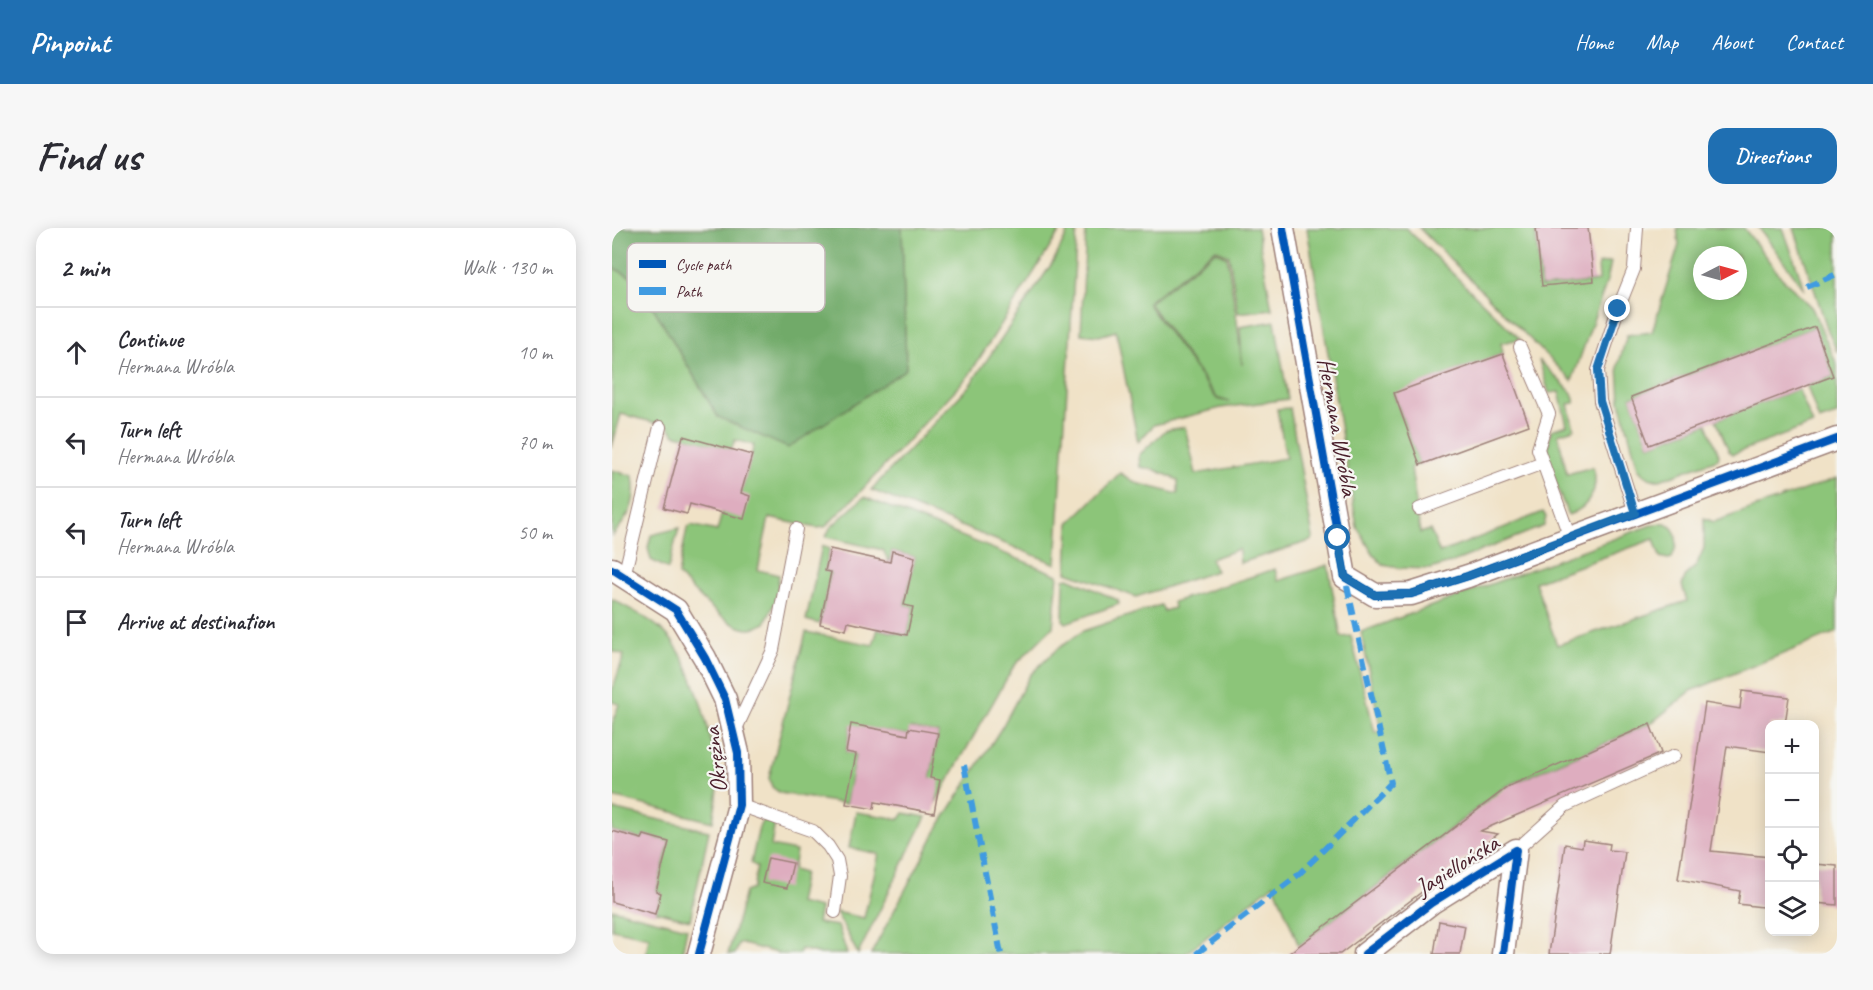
<!DOCTYPE html>
<meta charset="utf-8">
<style>
body{margin:0;font-family:Caveat,sans-serif;background:#f7f7f7;color:#2b2b33}
.controls{position:absolute;right:18px;bottom:18px;display:grid;overflow:hidden;border-radius:12px;box-shadow:0 3px 15px #0003}
.controls button{width:54px;height:54px;display:grid;place-items:center;padding:0;border:0;border-bottom:2px solid #e1e1e2;background:#fff;color:#2b2b33;font:30px sans-serif}
.compass{position:absolute;left:1081px;top:18px;width:54px;height:54px;border-radius:50%;background:#fff;box-shadow:0 3px 15px #0003;rotate:84deg}
.stop{position:absolute;width:18px;height:18px;margin:-14px;border:4px solid #1f6fb2;border-radius:50%;background:#fff}
.stop.end{background:#1f6fb2;border-color:#fff;box-shadow:0 2px 6px #0008}
.list{margin:0;padding:0;list-style:none}
h2{display:flex;justify-content:space-between;align-items:center;height:78px;margin:0;padding:0 24px;font-size:26px}
h2 small{font-size:20px;font-weight:400;color:#7c7c81}
.list li{display:grid;grid-template-columns:39px 1fr auto;gap:18px;align-items:center;box-sizing:border-box;height:90px;padding:0 24px;border-top:2px solid #e1e1e2}
.list b{display:block;font-size:22px;white-space:nowrap}
.list p{margin:0;font-size:20px;white-space:nowrap;color:#7c7c81}
.list em{font-size:20px;font-style:normal;color:#7c7c81}
.icon{flex:none;width:33px;height:33px;fill:none;stroke:currentColor;stroke-width:2;stroke-linecap:round;stroke-linejoin:round}
.map{position:relative;flex:none;width:1225px;height:726px;overflow:hidden;border-radius:18px}
header{display:flex;align-items:center;gap:36px;box-sizing:border-box;height:84px;padding:0 30px;background:#1f6fb2;color:#fff}
header strong{font-size:28px}
nav{display:flex;gap:33px;margin-inline-start:auto;font-size:21px}
.intro{display:flex;align-items:center;justify-content:space-between;box-sizing:border-box;height:144px;padding:0 36px}
h1{margin:0;font-size:42px}
.button{padding:15px 27px;border-radius:18px;background:#1f6fb2;color:#fff;font-size:21px;font-weight:700}
main{display:flex;gap:36px;padding:0 36px}
aside{flex:1;background:#fff;border-radius:18px;box-shadow:0 3px 15px #0003}
.map>svg:first-child{display:block}
</style>
<header>
<strong>Pinpoint</strong>
<nav><a>Home</a><a>Map</a><a>About</a><a>Contact</a></nav>
</header>
<div class="intro"><h1>Find us</h1><a class="button">Directions</a></div>
<main>
<aside>
<h2>2 min<small>Walk · 130 m</small></h2>
<ul class="list">
<li><svg class="icon" aria-label="ahead" viewBox="0 0 24 24"><path d="M12 20V5M6 11l6-6 6 6"/></svg><div><b>Continue</b><p>Hermana Wróbla</p></div><em>10 m</em></li>
<li><svg class="icon" aria-label="left" viewBox="0 0 24 24"><path d="M17 20v-9H6M10 6l-5 5 5 5"/></svg><div><b>Turn left</b><p>Hermana Wróbla</p></div><em>70 m</em></li>
<li><svg class="icon" aria-label="left" viewBox="0 0 24 24"><path d="M17 20v-9H6M10 6l-5 5 5 5"/></svg><div><b>Turn left</b><p>Hermana Wróbla</p></div><em>50 m</em></li>
<li><svg class="icon" aria-label="arrive" viewBox="0 0 24 24"><path d="M6 21V4h12l-3 4 3 4H6"/></svg><div><b>Arrive at destination</b></div></li>
</ul>
</aside>
<div class="map">
<svg width="1225" height="726" viewBox="0 0 1225 726">
<rect width="100%" height="100%" fill="#f6f6f2"/>
<filter id="ink" filterUnits="userSpaceOnUse"><feTurbulence type="fractalNoise" baseFrequency=".0167" numOctaves="2"/><feDisplacementMap in="SourceGraphic" scale="12" xChannelSelector="R" yChannelSelector="G"/><feConvolveMatrix kernelMatrix="1 2 1 2 8 2 1 2 1" color-interpolation-filters="sRGB"/></filter>
<filter id="wash" filterUnits="userSpaceOnUse"><feTurbulence type="fractalNoise" baseFrequency=".008" numOctaves="4" result="noise"/><feDisplacementMap in="SourceGraphic" scale="24" xChannelSelector="R" yChannelSelector="G"/><feGaussianBlur stdDeviation="1.35" result="paint"/><feColorMatrix in="noise" values="0 0 0 0 0 0 0 0 0 0 0 0 0 0 0 0 0 1.4 0 .05"/><feComposite in="paint" operator="in"/></filter>
<g filter="url(#wash)">
<rect width="100%" height="100%" fill="#f0e2c7"/>
<g fill="#8cc579" stroke="#6b7252" stroke-width="1.5" fill-rule="evenodd">
<path d="M290 0H450L357 147 248 264 213 299 205 300 157 290 146 342 167 347 164 373 153 395C149 397 144 400 139 401 117 403 81 362 66 347L75 300 79 297 105 303 110 285 129 265 142 217 123 212 119 222 62 206 56 198 9 186 0 219V39L25 52 106 189 294 141Z"/>
<path d="M458 0H465L444 336 259 262 358 157 441 34Z"/>
<path d="M474 0H645L660 81 626 85 617 28 604 21 535 75 605 171 617 174 605 170 537 75 604 23 615 29 625 92 630 137 628 99 663 93 676 171 609 180 542 197 526 214 504 103 487 108 469 106Z"/>
<path d="M695 0H794L908 111 889 115 891 126 782 166 808 236 799 239 808 305 818 302 828 325 931 284 934 289 932 298 841 334 819 341 787 340 771 337 761 326 745 299Z"/>
<path d="M807 0H923L929 59 987 53 986 36 999 34 995 53 960 153Z"/>
<path d="M1065 0H1132L1169 49 1200 80 1225 137V187L1207 193 1195 158 1221 148 1203 99 1019 169 1037 217 1095 196 1107 227 1106 231 1048 252C1039 252 1031 248 1026 240L1008 173 1006 138 1015 107 1040 104 1067 17ZM1090 27H1126V63H1090Z"/>
<path d="M1147 0H1171L1193 62Z"/>
<path d="M1182 0H1225V124L1216 103Z"/>
<path d="M927 132 960 165 963 175 956 176 962 201 946 206 955 246 981 239C988 261 977 280 956 287L934 231 939 202 955 197 947 164 937 165Z"/>
<path d="M1186 161 1201 196 1121 226 1117 223 1104 192Z"/>
<path d="M678 180 701 310 698 313 628 335 627 321 598 331 604 343 524 369 455 344 457 295 508 245 524 255 566 266V252L541 241 528 239 527 227 554 202 573 199 584 246 674 230 665 181Z"/>
<path d="M0 242 21 248C25 275 18 288 0 308Z"/>
<path d="M1225 250V404L1079 463 1038 496 893 559 687 718 662 656 573 726H259L329 595 390 499 418 447 444 422 471 403 549 377 552 383 562 380 561 374 663 341 666 353 716 337 729 409 739 408 763 505 769 503 749 404 1042 296C1066 292 1068 312 1060 330L1056 331 1048 329 1042 311 923 354 945 417 1075 373 1070 357 1074 347 1084 338 1092 320V290L1102 294Z"/>
<path d="M252 269 446 347 441 399 402 438 324 574 318 550 326 505 298 500 296 507 239 497 234 524 244 526 234 576 168 565 160 559 157 550 194 404 261 417 266 401 295 407 301 379 292 377 303 329 280 323 277 334 271 322 214 309 218 300Z"/>
<path d="M67 300 56 341 39 332 36 320 39 307Z"/>
<path d="M210 318 218 321 213 343 219 344 208 396 194 392Z"/>
<path d="M456 350 506 372 507 376 454 395 451 392 452 351Z"/>
<path d="M0 371C19 382 42 392 57 409 83 439 103 518 106 557 106 569 102 582 101 594L0 569V497L7 476 0 474V463L12 427 0 423Z"/>
<path d="M0 581 97 603 78 692 44 683 49 665 44 663 57 614 32 607 30 611 0 603Z"/>
<path d="M244 584 288 591 292 585 314 589 246 726 224 684 252 690 267 626 237 620Z"/>
<path d="M151 592 163 594 159 618 184 623 181 642 192 645 186 675 208 680 205 695 226 698 235 726H209L189 721 187 726H169L127 715 123 726H116L133 664 141 661 145 639 139 635 147 599Z"/>
<path d="M0 681 75 700 70 726H34L37 709 0 701Z"/>
</g>
<path fill="#71aa69" stroke="#5e644a" stroke-width="1.5" d="M0 0H290L294 141 176 220 106 189 25 52 0 39Z"/>
<g id="blocks">
<g fill="#deadbf">
<path d="M924 0H976L982 53 930 58Z"/>
<path d="M1203 99 1221 148 1037 217 1019 169Z"/>
<path d="M891 126 917 197 808 237 782 165Z"/>
<path d="M71 208 140 227 129 265 138 268 132 291 78 276 75 286 52 280Z"/>
<path d="M218 321 278 334 280 323 303 329 292 377 301 379 295 407 236 394 234 402 208 396 219 344 213 343Z"/>
<path d="M1130 463 1177 469 1173 496H1158V524L1115 518 1099 623 1158 629V680L1126 676 1128 663 1066 651 1093 475 1128 481Z"/>
<path d="M239 496 296 507 297 500 326 505 318 550 328 552 322 585 263 574 262 581 234 576 244 526 234 524Z"/>
<path d="M1038 496 1049 525 868 603 886 606 728 726H676L897 558Z"/>
<path d="M0 603 30 611 32 607 57 614 44 663 49 665 43 686 0 674Z"/>
<path d="M971 612 998 616 997 622 1013 624 998 726H937L953 616 970 619Z"/>
<path d="M156 630 181 635 175 660 150 655Z"/>
<path d="M1203 636 1225 638V677L1203 675Z"/>
<path d="M827 693 853 698 848 726H822Z"/>
</g>
</g>
</g>
<g filter="url(#ink)">
<use href="#blocks" fill-opacity="0" stroke="#9d8079" stroke-width="1.5"/>
<g fill="none" stroke-linecap="round" stroke-linejoin="round">
<defs>
<g id="service">
<path d="M908 119 937 186 926 221 958 310"/>
<path d="M807 281 931 235"/>
<path d="M1023 285 988 173 986 142 1006 81 1022 41 1025 0"/>
<path d="M12 348 48 199"/>
<path d="M123 503 161 422 184 301"/>
<path d="M127 577 201 603 216 618 225 632 228 648 223 684"/>
<path d="M904 622 953 578 1062 528"/>
</g>
<g id="minor">
<path d="M671 0 733 349 763 367 799 366 856 348 1225 211"/>
<path d="M0 341 64 382 93 430 113 471 126 525 127 577 87 726"/>
<path d="M753 726 819 675 904 622 891 726"/>
</g>
</defs>
<use href="#service" stroke="#9d8079" stroke-width="14"/>
<use href="#minor" stroke="#9d8079" stroke-width="25"/>
<use href="#service" stroke="#fff" stroke-width="12"/>
<use href="#minor" stroke="#fff" stroke-width="22"/>
<g stroke="#409be1" stroke-width="6" stroke-dasharray="12 6" stroke-linecap="butt">
<path d="M1195 59 1225 46"/>
<path d="M352 537 389 726"/>
<path d="M584 726 686 647 779 555 733 349"/>
</g>
<defs>
<g id="cycleway">
<path d="M671 0 733 349 763 367 799 366 856 348 1225 211"/>
<path d="M0 341 64 382 93 430 113 471 126 525 127 577 87 726"/>
<path d="M753 726 819 675 904 622 891 726"/>
</g>
</defs>
<use href="#cycleway" stroke="#f6f6f2" stroke-width="11"/>
<use href="#cycleway" stroke="#0057b8" stroke-width="8"/>
</g>
</g>
<g fill="none" stroke-linecap="round" stroke-linejoin="round" filter="url(#ink)">
<path stroke="#1f6fb2" stroke-width="8" d="M726 310 733 349 763 367 799 366 856 348 1023 285 988 173 986 142 1006 81"/>
</g>
<g text-anchor="middle" dominant-baseline="central" stroke-width="4.5" stroke-linejoin="round" paint-order="stroke">
<g font-size="24" fill="#4a1f2b" stroke="#f6f6f2">
<text transform="translate(726 199) rotate(80)">Hermana Wróbla</text>
<text transform="translate(103 532) rotate(-97)">Okrężna</text>
<text transform="translate(845 637) rotate(-32)">Jagiellońska</text>
</g>
</g>
<rect x="15" y="15" width="198" height="69" rx="9" fill="#f6f6f2" stroke="#c2b6b6" stroke-width="1.5"/>
<rect x="27" y="32" width="27" height="8" fill="#0057b8"/>
<rect x="27" y="59" width="27" height="8" fill="#409be1"/>
<g font-size="16" fill="#4a1f2b">
<text x="64" y="42">Cycle path</text>
<text x="64" y="69">Path</text>
</g>
</svg>
<div class="controls">
<button>+</button>
<button>−</button>
<button><svg class="icon" aria-label="locate" viewBox="0 0 24 24"><circle cx="12" cy="12" r="6"/><path d="M12 2v4M12 18v4M2 12h4M18 12h4"/></svg></button>
<button><svg class="icon" aria-label="layers" viewBox="0 0 24 24"><path d="M12 4l9 5-9 5-9-5zM3 14l9 5 9-5"/></svg></button>
</div>
<svg class="compass" viewBox="-18 -18 36 36"><path d="M0-13l5 13h-10z" fill="#e53935"/><path d="M0 13l5-13h-10z" fill="#7c7c81"/></svg>
<div class="stop" style="left:726px;top:310px"></div>
<div class="stop end" style="left:1006px;top:81px"></div>
</div>
</main>
